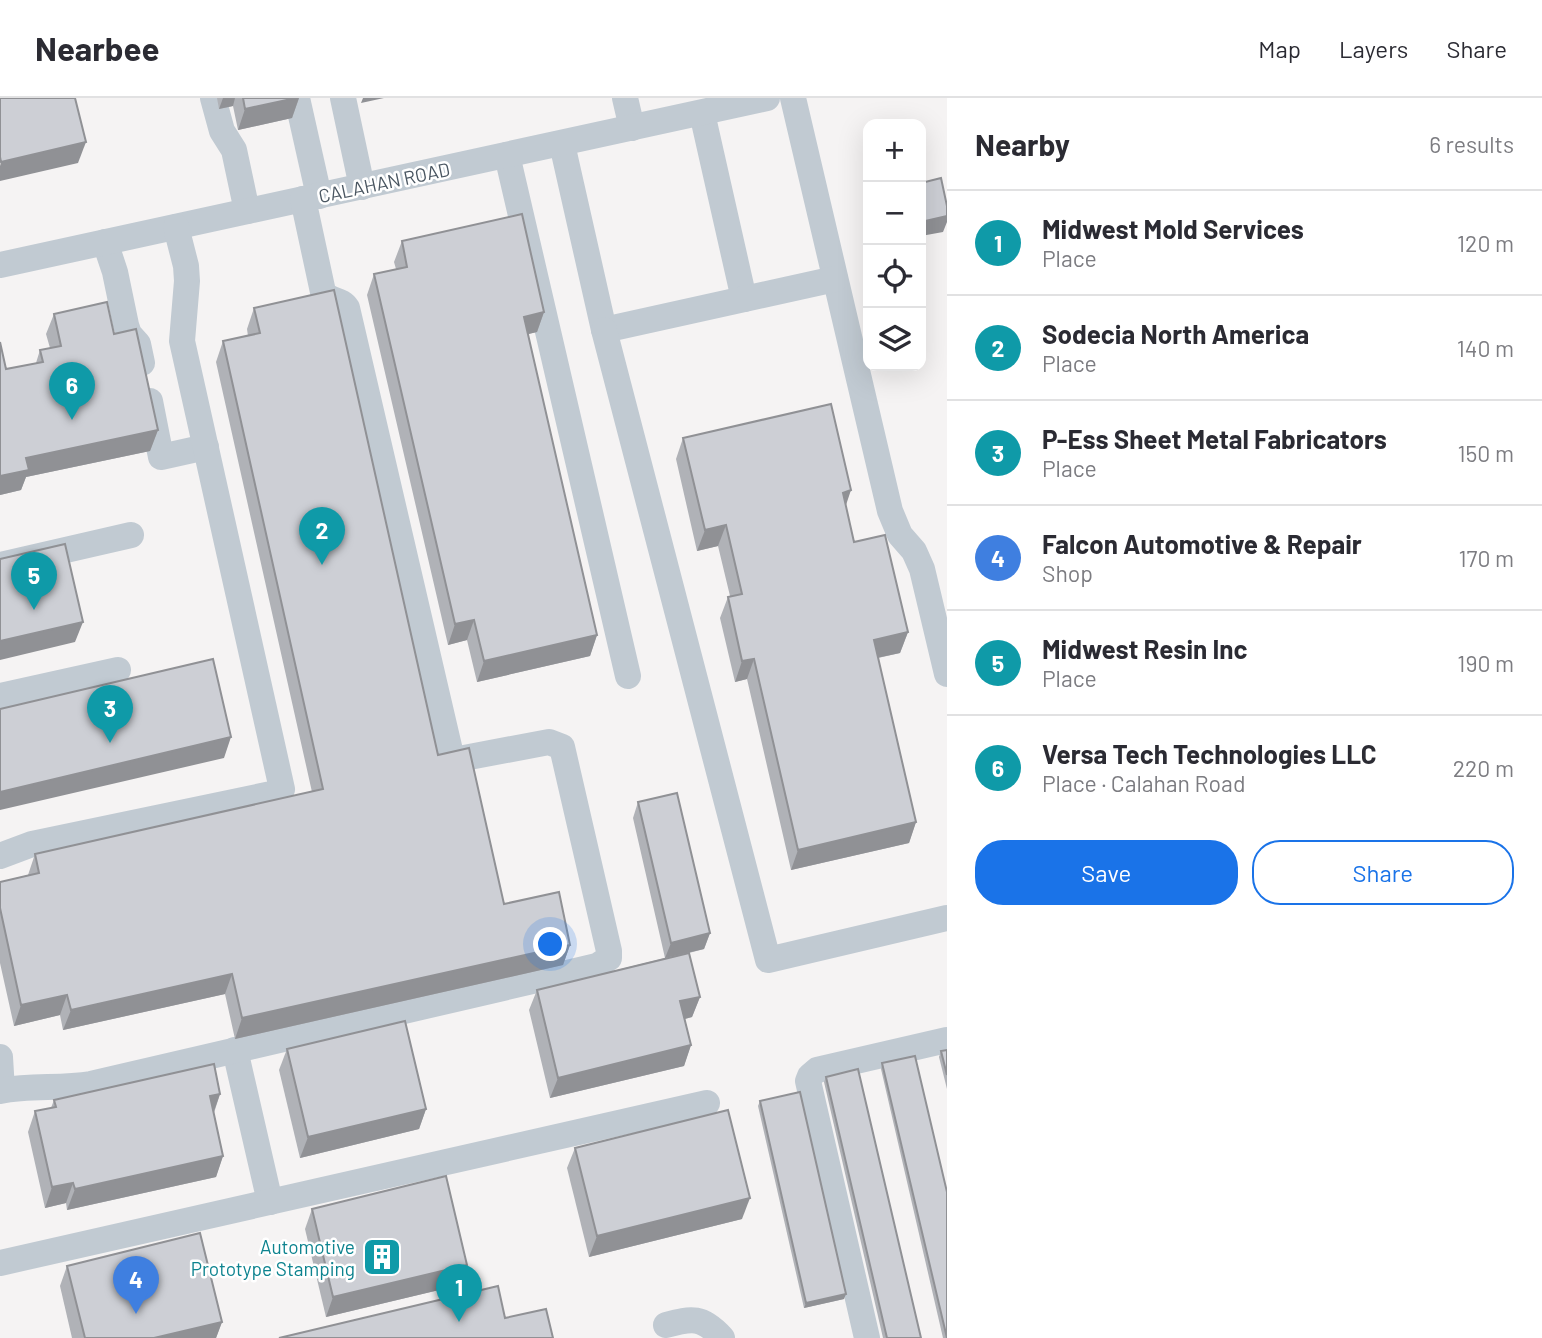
<!DOCTYPE html>
<meta charset="utf-8">
<style>
body{margin:0;font-family:Barlow,sans-serif;background:#f7f7f7;color:#2b2b33}
.controls{position:absolute;right:21px;top:21px;display:grid;overflow:hidden;border-radius:14px;box-shadow:0 7px 28px #0002}
.controls button{width:63px;height:63px;display:grid;place-items:center;padding:0;border:0;border-bottom:2px solid #e1e1e2;background:#fff;color:#2b2b33;font:35px sans-serif}
.you{position:absolute;left:551px;top:847px;width:24px;height:24px;margin:-18px;border:5px solid #fff;border-radius:50%;background:#1a73e8;box-shadow:0 0 0 10px #1a73e833}
.badge{display:grid;place-items:center;width:46px;height:46px;border-radius:50%;background:#1a73e8;color:#fff;font-size:23px;font-weight:700}
.pin{position:absolute;translate:-50% -58px;filter:drop-shadow(0 2px 4px #0008)}
.pin::after{content:'';position:absolute;top:37px;width:24px;height:21px;background:inherit;clip-path:polygon(0 0,100% 0,50% 100%)}
.list{margin:0;padding:0;list-style:none}
h2{display:flex;justify-content:space-between;align-items:center;height:91px;margin:0;padding:0 28px;font-size:30px}
h2 small{font-size:23px;font-weight:400;color:#7c7c81}
.list li{display:grid;grid-template-columns:46px 1fr auto;gap:21px;align-items:center;box-sizing:border-box;height:105px;padding:0 28px;border-top:2px solid #e1e1e2}
.list b{display:block;font-size:26px;white-space:nowrap}
.list p{margin:0;font-size:23px;white-space:nowrap;color:#7c7c81}
.list em{font-size:23px;font-style:normal;color:#7c7c81}
.actions{display:flex;gap:14px;padding:21px 28px}
.actions a{flex:1;padding:16px 0;border:2px solid #1a73e8;border-radius:28px;text-align:center;font-size:24px;color:#1a73e8}
.actions .main{background:#1a73e8;color:#fff}
.icon{flex:none;width:38px;height:38px;fill:none;stroke:currentColor;stroke-width:2;stroke-linecap:round;stroke-linejoin:round}
.map{position:relative;flex:none;width:947px;height:1240px;overflow:hidden}
header{display:flex;align-items:center;gap:42px;box-sizing:border-box;height:98px;padding:0 35px;background:#fff;border-bottom:2px solid #e1e1e2}
header strong{font-size:33px}
nav{display:flex;gap:38px;margin-inline-start:auto;font-size:24px}
main{display:flex}
aside{flex:1;background:#fff}
.map>svg:first-child{display:block}
</style>
<header>
<strong>Nearbee</strong>
<nav><a>Map</a><a>Layers</a><a>Share</a></nav>
</header>
<main>
<div class="map">
<svg width="947" height="1240" viewBox="0 0 947 1240">
<rect width="100%" height="100%" fill="#f5f3f3"/>
<g fill="none" stroke-linecap="round" stroke-linejoin="round">
<g stroke="#c1cad2" stroke-width="26">
<path d="M213 0 222 33 234 52 247 113"/>
<path d="M297 0 319 98"/>
<path d="M343 0 362 89"/>
<path d="M625 0 632 30"/>
<path d="M793 0 890 413 900 437 914 453 922 471 947 576"/>
<path d="M702 15 744 201"/>
<path d="M562 46 604 232 835 181"/>
<path d="M507 57 628 578"/>
<path d="M105 144 115 174 126 227 129 236 138 246 142 265"/>
<path d="M0 167 767 0"/>
<path d="M604 232 768 862 947 820"/>
<path d="M150 303 161 359 206 349"/>
<path d="M0 467 131 437"/>
<path d="M0 598 118 572"/>
<path d="M0 758 32 746 276 695 282 691 182 243 187 183 186 168 176 129"/>
<path d="M235 952 270 1104"/>
<path d="M0 959 2 992"/>
<path d="M0 993C30 987 60 991 91 986L597 868 609 860V853L562 649 549 644 464 660 457 661 451 657 347 210C341 200 329 204 323 194L303 101"/>
<path d="M0 1165 707 1005"/>
<path d="M666 1227C692 1220 702 1218 722 1240"/>
<path d="M867 1240 808 983 810 978 817 972 947 942"/>
</g>
</g>
<g fill="#b0b2b7">
<path d="M217 0H299L292 20 238 32 233 8 219 11Z"/>
<path d="M402 143 544 214 537 234 528 236 597 537 590 558 477 584 467 542 448 547 367 197 374 176 396 171 394 164Z"/>
<path d="M254 210 438 657 504 806 570 847 563 867 235 941 225 896 63 932 60 917 14 928 0 865V784L28 777 35 756 312 694 216 264 223 243 248 238 247 231Z"/>
<path d="M54 216 114 236 158 332 150 353 26 379 21 392 0 397V244L6 271 36 265 40 252 50 250 46 236Z"/>
<path d="M683 340 846 408 854 444 908 534 900 555 878 560 916 724 909 745 791 772 747 581 735 584 720 520 728 499 730 498 718 448 697 453 676 361Z"/>
<path d="M638 704 710 835 704 851 689 855 700 899 692 919 685 921 691 947 684 968 550 1000 529 912 537 892 665 860 633 720Z"/>
<path d="M287 951 426 1011 419 1031 300 1060 279 972Z"/>
<path d="M947 952V991L939 959 941 953Z"/>
<path d="M882 965 947 1240H943L881 971Z"/>
<path d="M826 979 921 1240H883L824 984Z"/>
<path d="M220 996 214 1015 223 1058 216 1079 67 1112 66 1105 45 1110 28 1034 35 1013 51 1010 54 1002Z"/>
<path d="M760 1003 844 1201 804 1210 758 1008Z"/>
<path d="M575 1050 742 1121 589 1159 567 1070Z"/>
<path d="M312 1111 460 1187 326 1219 305 1131Z"/>
<path d="M67 1168 222 1224 216 1240H72L60 1188Z"/>
</g>
<g fill="#909195">
<path d="M223 0H235L233 8 219 11Z"/>
<path d="M296 0H299L292 20 238 32 245 11Z"/>
<path d="M363 0H384L361 5Z"/>
<path d="M86 44 78 65 0 83V68L1 64Z"/>
<path d="M947 118V124L943 134 921 138V124Z"/>
<path d="M544 214 537 234 516 239 524 219Z"/>
<path d="M158 332 150 353 26 379 21 392 0 397V378L26 360Z"/>
<path d="M851 392 844 413 843 395Z"/>
<path d="M726 427 718 448 697 453 705 432Z"/>
<path d="M474 522 467 542 448 547 455 526Z"/>
<path d="M83 524 75 544 0 562V543Z"/>
<path d="M908 534 900 555 867 562 874 542Z"/>
<path d="M597 537 590 558 477 584 484 563Z"/>
<path d="M754 561 747 581 735 584 742 563Z"/>
<path d="M231 639 224 660 0 712V694Z"/>
<path d="M916 724 909 745 791 772 798 752Z"/>
<path d="M710 835 704 851 665 860 671 845Z"/>
<path d="M570 847 563 867 235 941 242 920Z"/>
<path d="M232 876 225 896 63 932 71 912Z"/>
<path d="M67 897 60 917 14 928 21 907Z"/>
<path d="M700 899 692 919 673 924 680 903Z"/>
<path d="M691 947 684 968 550 1000 558 980Z"/>
<path d="M220 996 213 1016 210 998Z"/>
<path d="M426 1011 419 1031 300 1060 308 1039Z"/>
<path d="M223 1058 216 1079 67 1112 75 1091Z"/>
<path d="M73 1085 66 1105 45 1110 52 1089Z"/>
<path d="M750 1100 742 1121 589 1159 597 1138Z"/>
<path d="M467 1167 460 1187 326 1219 333 1199Z"/>
<path d="M846 1196 844 1201 804 1210 806 1205Z"/>
<path d="M222 1224 216 1240H154Z"/>
</g>
<g fill="#cdcfd5" stroke="#909195" stroke-width="2">
<path d="M0 0H75L86 44 1 64 0 59Z"/>
<path d="M243 0H296L245 11Z"/>
<path d="M941 80 947 108V118L921 124V85Z"/>
<path d="M522 116 544 214 524 219 597 537 484 563 474 522 455 526 374 176 407 169 402 143Z"/>
<path d="M334 192 438 657 469 650 504 806 559 794 570 847 242 920 232 876 71 912 67 897 21 907 0 810V784L39 775 35 756 323 691 223 243 260 235 254 210Z"/>
<path d="M107 204 114 236 136 231 158 332 26 360 29 372 0 378V244L6 271 43 264 40 252 61 248 54 216Z"/>
<path d="M831 306 851 392 843 395 854 444 885 437 908 534 874 542 916 724 798 752 754 561 742 563 728 499 742 496 726 427 705 432 683 340Z"/>
<path d="M65 446 83 524 0 543V461Z"/>
<path d="M213 561 231 639 0 694V611Z"/>
<path d="M677 695 710 835 671 845 638 704Z"/>
<path d="M689 855 700 899 680 903 691 947 558 980 537 892Z"/>
<path d="M405 923 426 1011 308 1039 287 951Z"/>
<path d="M947 952V977L941 953Z"/>
<path d="M915 958 947 1094V1240L882 965Z"/>
<path d="M214 966 220 996 210 998 223 1058 75 1091 73 1085 52 1089 35 1013 56 1009 54 1002Z"/>
<path d="M858 971 921 1240H887L826 979Z"/>
<path d="M800 994 846 1196 806 1205 760 1003Z"/>
<path d="M728 1012 750 1100 597 1138 575 1050Z"/>
<path d="M446 1078 467 1167 333 1199 312 1111Z"/>
<path d="M200 1135 222 1224 154 1240H85L67 1168Z"/>
<path d="M498 1188 505 1220 546 1211 553 1240H279Z"/>
</g>
<defs>
<symbol id="building-square" viewBox="-11 -11 22 22"><rect x="-9" y="-9" width="18" height="18" rx="4" fill="#0f9aa8" stroke="#fff"/><path d="M-4-6H4V6H1V3H-1V6H-4ZM-2.5-4.3h1.7v1.8h-1.7ZM.8-4.3h1.7v1.8H.8ZM-2.5-1h1.7V.8h-1.7ZM.8-1h1.7V.8H.8Z" fill="#fff"/></symbol>
</defs>
<g fill-rule="evenodd">
<use href="#building-square" x="360" y="1137" width="44" height="44"/>
</g>
<g text-anchor="middle" dominant-baseline="central" stroke-width="5" stroke-linejoin="round" paint-order="stroke">
<g font-size="19" fill="#4a5661" stroke="#fff">
<text transform="translate(384 84) rotate(-12)">CALAHAN ROAD</text>
</g>
<g font-size="19" fill="#0d838f" stroke="#fff" text-anchor="end">
<text x="355" y="1148">Automotive<tspan x="355" dy="22">Prototype Stamping</tspan></text>
</g>
</g>
</svg>
<div class="controls">
<button>+</button>
<button>−</button>
<button><svg class="icon" aria-label="locate" viewBox="0 0 24 24"><circle cx="12" cy="12" r="6"/><path d="M12 2v4M12 18v4M2 12h4M18 12h4"/></svg></button>
<button><svg class="icon" aria-label="layers" viewBox="0 0 24 24"><path d="M12 4l9 5-9 5-9-5zM3 14l9 5 9-5"/></svg></button>
</div>
<div class="you"></div>
<div class="pin badge" style="left:459px;top:1224px;background:#0f9aa8">1</div>
<div class="pin badge" style="left:322px;top:467px;background:#0f9aa8">2</div>
<div class="pin badge" style="left:110px;top:645px;background:#0f9aa8">3</div>
<div class="pin badge" style="left:136px;top:1216px;background:#3f7fe0">4</div>
<div class="pin badge" style="left:34px;top:512px;background:#0f9aa8">5</div>
<div class="pin badge" style="left:72px;top:322px;background:#0f9aa8">6</div>
</div>
<aside>
<h2>Nearby<small>6 results</small></h2>
<ul class="list">
<li><span class="badge" style="background:#0f9aa8">1</span><div><b>Midwest Mold Services</b><p>Place</p></div><em>120 m</em></li>
<li><span class="badge" style="background:#0f9aa8">2</span><div><b>Sodecia North America</b><p>Place</p></div><em>140 m</em></li>
<li><span class="badge" style="background:#0f9aa8">3</span><div><b>P-Ess Sheet Metal Fabricators</b><p>Place</p></div><em>150 m</em></li>
<li><span class="badge" style="background:#3f7fe0">4</span><div><b>Falcon Automotive &amp; Repair</b><p>Shop</p></div><em>170 m</em></li>
<li><span class="badge" style="background:#0f9aa8">5</span><div><b>Midwest Resin Inc</b><p>Place</p></div><em>190 m</em></li>
<li><span class="badge" style="background:#0f9aa8">6</span><div><b>Versa Tech Technologies LLC</b><p>Place · Calahan Road</p></div><em>220 m</em></li>
</ul>
<div class="actions"><a class="main">Save</a><a>Share</a></div>
</aside>
</main>
